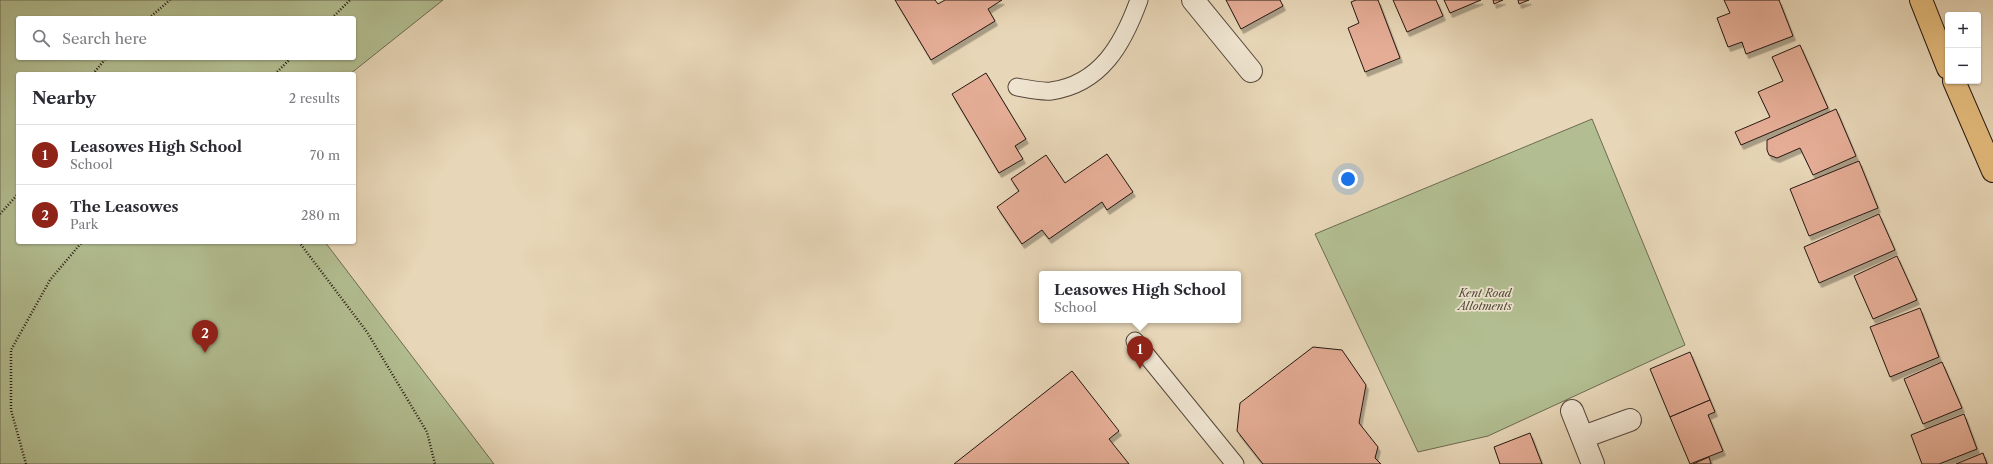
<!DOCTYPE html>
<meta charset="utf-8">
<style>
body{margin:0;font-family:"Libre Caslon Text",serif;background:#f2f2f3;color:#2b2b33}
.controls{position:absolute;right:12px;top:12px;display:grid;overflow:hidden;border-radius:4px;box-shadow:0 1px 3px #0004}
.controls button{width:36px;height:36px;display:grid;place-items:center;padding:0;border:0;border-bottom:1px solid #e1e1e2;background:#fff;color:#2b2b33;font:20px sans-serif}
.you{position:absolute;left:1348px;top:179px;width:14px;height:14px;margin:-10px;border:3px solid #fff;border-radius:50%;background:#1a73e8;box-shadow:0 0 0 6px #1a73e833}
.badge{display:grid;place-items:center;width:26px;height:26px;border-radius:50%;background:#8f2418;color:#fff;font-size:13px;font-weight:700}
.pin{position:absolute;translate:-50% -33px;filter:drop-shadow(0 1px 2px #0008)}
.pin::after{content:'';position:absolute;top:21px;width:14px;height:12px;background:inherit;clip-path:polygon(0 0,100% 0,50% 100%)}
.popup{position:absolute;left:1039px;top:271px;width:202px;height:52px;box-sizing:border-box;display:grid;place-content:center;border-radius:4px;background:#fff;filter:drop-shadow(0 1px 3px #0005);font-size:13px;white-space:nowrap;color:#7c7c81}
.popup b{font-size:15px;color:#2b2b33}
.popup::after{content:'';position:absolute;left:50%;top:100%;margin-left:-8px;border:8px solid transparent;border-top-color:#fff}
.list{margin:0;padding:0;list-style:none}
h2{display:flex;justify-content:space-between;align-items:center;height:52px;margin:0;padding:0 16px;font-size:17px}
h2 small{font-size:13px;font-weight:400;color:#7c7c81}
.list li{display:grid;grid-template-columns:26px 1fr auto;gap:12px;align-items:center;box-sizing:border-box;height:60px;padding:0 16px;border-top:1px solid #e1e1e2}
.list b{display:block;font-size:15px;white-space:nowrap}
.list p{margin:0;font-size:13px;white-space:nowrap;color:#7c7c81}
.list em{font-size:13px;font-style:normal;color:#7c7c81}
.icon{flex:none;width:22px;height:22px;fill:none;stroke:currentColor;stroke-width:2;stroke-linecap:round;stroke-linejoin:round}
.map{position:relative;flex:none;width:1993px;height:464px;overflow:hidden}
.search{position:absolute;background:#fff;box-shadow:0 1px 3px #0004;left:16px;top:16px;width:340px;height:44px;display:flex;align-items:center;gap:10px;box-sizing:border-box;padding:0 14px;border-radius:4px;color:#7c7c81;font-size:15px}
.panel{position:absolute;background:#fff;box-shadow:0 1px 3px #0004;left:16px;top:72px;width:340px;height:172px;border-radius:4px}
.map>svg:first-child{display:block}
</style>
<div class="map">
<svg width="1993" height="464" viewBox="0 0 1993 464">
<defs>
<filter id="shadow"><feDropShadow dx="2.5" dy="4.5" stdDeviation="0" flood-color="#0004"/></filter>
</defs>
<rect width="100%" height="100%" fill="#e7d6b7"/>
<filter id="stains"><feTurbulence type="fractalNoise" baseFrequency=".005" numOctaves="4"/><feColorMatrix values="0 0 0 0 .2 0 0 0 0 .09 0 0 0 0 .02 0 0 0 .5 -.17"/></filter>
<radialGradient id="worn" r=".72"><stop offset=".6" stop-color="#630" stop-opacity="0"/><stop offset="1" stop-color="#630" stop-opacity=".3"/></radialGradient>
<g fill="#b2be91" stroke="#6c6b52" fill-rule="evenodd">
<path d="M0 0H443L350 74H18V242H325L494 464H0ZM18 18H354V58H18Z"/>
<path d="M1592 119 1685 345 1488 436 1418 452 1315 234Z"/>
</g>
<g fill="#e5ad96" stroke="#261812" filter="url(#shadow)">
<path d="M895 0H935L938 4 945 0H1002L988 9 995 21 931 60Z"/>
<path d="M1226 0H1280L1283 6 1241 29Z"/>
<path d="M1356 0H1378L1400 58 1365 72 1348 28 1359 23 1351 2Z"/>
<path d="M1393 0H1436L1443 16 1407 32Z"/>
<path d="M1444 0H1481L1450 13Z"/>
<path d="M1493 0H1503L1494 4Z"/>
<path d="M1518 0H1529L1519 4Z"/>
<path d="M1724 0H1779L1793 36 1746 54 1742 42 1728 47 1717 18 1730 13Z"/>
<path d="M1800 45 1828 108 1741 145 1735 132 1770 117 1758 92 1783 81 1772 57Z"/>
<path d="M986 73 1026 139 1015 146 1023 159 999 173 952 94Z"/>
<path d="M1836 109 1856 156 1813 175 1800 148 1777 158 1769 155 1767 150V140Z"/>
<path d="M1107 154 1133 192 1107 210 1102 202 1049 239 1042 230 1022 244 997 207 1019 191 1011 179 1046 155 1065 183Z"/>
<path d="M1859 161 1878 208 1809 236 1790 189Z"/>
<path d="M1879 214 1895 250 1819 283 1804 247Z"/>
<path d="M1897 256 1917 300 1873 319 1854 276Z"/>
<path d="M1920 308 1939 357 1890 377 1870 327Z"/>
<path d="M1313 347 1342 350 1366 385 1359 423 1378 447 1375 458 1381 464H1263L1237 431 1240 403Z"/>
<path d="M1690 352 1710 400 1670 417 1650 369Z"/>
<path d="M1942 362 1962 408 1923 424 1904 379Z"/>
<path d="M1072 371 1119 431 1109 439 1129 464H954Z"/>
<path d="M1710 400 1715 412 1708 415 1723 451 1690 464 1670 417Z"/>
<path d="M1964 414 1977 449 1939 464H1922L1911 435Z"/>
<path d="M1530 433 1542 464H1500L1494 447Z"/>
<path d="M1983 453 1987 464H1956Z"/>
<path d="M1709 457 1711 464H1693Z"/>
</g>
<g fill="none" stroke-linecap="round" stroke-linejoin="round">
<defs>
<g id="lane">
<path d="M1017 87C1028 89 1041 92 1051 91 1101 84 1123 44 1139 0"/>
<path d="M1135 341 1235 464"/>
</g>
<g id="street">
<path d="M1193 0 1251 71"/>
<path d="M1572 411 1593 464"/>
<path d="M1583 437 1630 420"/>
</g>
<g id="highway">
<path d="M1921 0 1948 68"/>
<path d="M1954 81 1993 171"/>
</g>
</defs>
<use href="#lane" stroke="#56483b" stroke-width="19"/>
<use href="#street" stroke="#56483b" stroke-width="24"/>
<use href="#highway" stroke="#261812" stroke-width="24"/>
<g stroke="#261812" stroke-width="2.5" stroke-dasharray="1 2" stroke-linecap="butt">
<path d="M149 18 170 0"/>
<path d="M332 18 350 0"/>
<path d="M93 74 106 58"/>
<path d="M275 74 291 58"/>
<path d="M0 214 18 194"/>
<path d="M299 242 367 332 427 432 435 464"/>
<path d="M26 464 11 410V350L50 280 82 242"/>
</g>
<use href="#lane" stroke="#efe4d0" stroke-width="17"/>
<use href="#street" stroke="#efe4d0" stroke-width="22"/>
<use href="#highway" stroke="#e4bb7c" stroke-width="22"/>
</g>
<g text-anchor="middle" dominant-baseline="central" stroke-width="3.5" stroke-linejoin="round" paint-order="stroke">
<g font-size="11" font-style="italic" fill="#504a38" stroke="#efe4d0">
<text x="1485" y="293">Kent Road<tspan x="1485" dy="13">Allotments</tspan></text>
</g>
</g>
<rect width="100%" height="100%" filter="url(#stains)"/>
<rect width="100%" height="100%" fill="url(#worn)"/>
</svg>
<div class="controls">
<button>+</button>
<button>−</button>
</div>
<div class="you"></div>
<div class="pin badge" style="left:1140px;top:369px">1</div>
<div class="popup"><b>Leasowes High School</b>School</div>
<div class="pin badge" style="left:205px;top:353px">2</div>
<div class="search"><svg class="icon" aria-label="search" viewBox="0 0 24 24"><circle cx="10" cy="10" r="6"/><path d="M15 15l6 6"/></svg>Search here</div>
<section class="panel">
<h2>Nearby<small>2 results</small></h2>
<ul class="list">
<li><span class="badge">1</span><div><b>Leasowes High School</b><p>School</p></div><em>70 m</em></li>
<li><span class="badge">2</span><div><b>The Leasowes</b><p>Park</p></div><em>280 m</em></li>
</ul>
</section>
</div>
